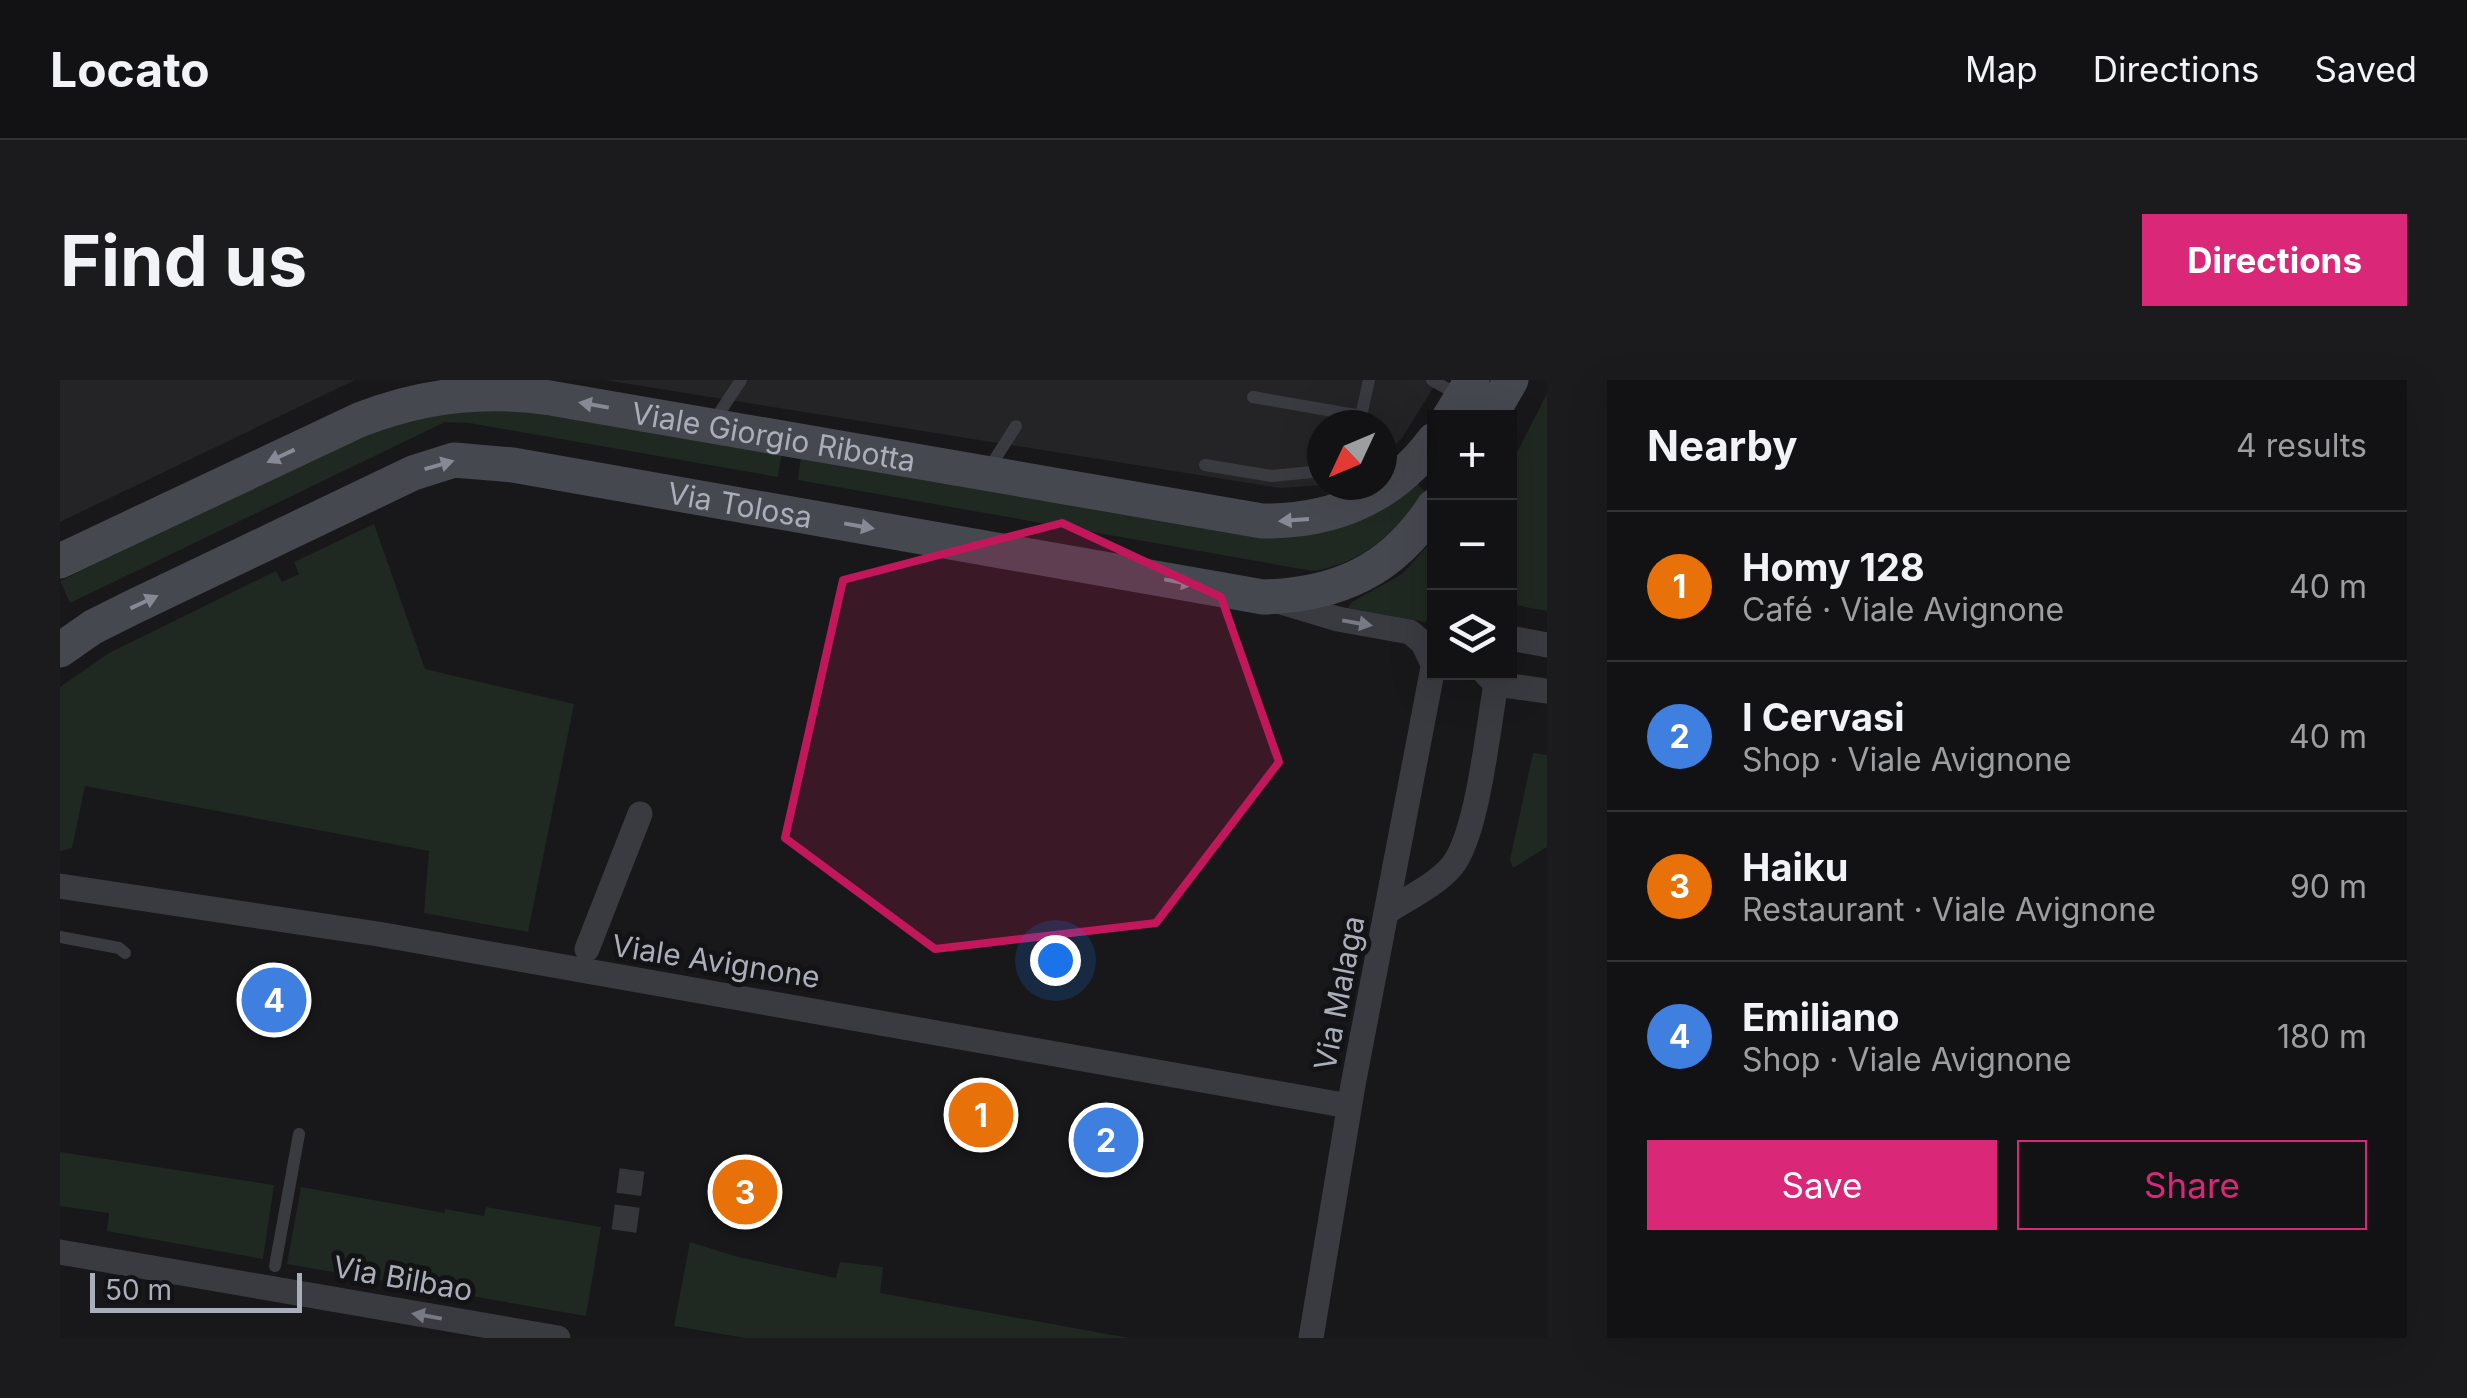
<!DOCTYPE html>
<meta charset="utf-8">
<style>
body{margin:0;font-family:Inter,sans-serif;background:#1b1b1d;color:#f1f3f6}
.controls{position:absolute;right:30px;top:30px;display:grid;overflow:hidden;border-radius:0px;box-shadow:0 10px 40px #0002}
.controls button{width:90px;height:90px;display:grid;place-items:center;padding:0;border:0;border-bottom:2px solid #313234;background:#121214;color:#f1f3f6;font:50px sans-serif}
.compass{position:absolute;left:1247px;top:30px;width:90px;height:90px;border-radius:50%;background:#121214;box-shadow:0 10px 40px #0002;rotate:226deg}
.scale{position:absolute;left:30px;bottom:25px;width:212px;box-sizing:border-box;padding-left:10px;border:5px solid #a9aeba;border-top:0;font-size:28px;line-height:35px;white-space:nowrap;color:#a9aeba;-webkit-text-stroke:8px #131315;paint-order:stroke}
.you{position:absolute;left:995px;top:580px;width:35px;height:35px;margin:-25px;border:8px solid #fff;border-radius:50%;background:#1a73e8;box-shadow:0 0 0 15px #1a73e833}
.badge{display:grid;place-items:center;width:65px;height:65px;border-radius:50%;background:#db2777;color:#fff;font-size:32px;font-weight:700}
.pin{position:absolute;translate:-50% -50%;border:5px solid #fff;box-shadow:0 2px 10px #0006}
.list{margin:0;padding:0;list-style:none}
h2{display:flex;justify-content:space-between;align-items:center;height:130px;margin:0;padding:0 40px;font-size:42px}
h2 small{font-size:32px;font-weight:400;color:#9c9ea0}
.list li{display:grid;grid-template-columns:65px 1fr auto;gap:30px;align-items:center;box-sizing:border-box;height:150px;padding:0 40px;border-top:2px solid #313234}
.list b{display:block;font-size:38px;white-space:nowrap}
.list p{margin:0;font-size:32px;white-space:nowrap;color:#9c9ea0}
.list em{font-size:32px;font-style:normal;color:#9c9ea0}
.actions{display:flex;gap:20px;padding:30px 40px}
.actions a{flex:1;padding:22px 0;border:2px solid #db2777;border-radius:0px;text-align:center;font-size:35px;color:#db2777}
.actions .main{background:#db2777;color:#fff}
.icon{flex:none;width:55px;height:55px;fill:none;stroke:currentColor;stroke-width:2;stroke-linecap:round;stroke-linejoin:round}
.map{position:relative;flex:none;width:1487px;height:958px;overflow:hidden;border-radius:0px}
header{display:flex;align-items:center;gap:60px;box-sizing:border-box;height:140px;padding:0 50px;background:#121214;border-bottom:2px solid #313234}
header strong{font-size:48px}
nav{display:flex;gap:55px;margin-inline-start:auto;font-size:35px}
.intro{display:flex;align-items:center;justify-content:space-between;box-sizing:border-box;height:240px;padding:0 60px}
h1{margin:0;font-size:70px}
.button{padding:25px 45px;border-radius:0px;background:#db2777;color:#fff;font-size:35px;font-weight:700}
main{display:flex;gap:60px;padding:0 60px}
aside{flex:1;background:#121214;border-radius:0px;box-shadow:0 10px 40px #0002}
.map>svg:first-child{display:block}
</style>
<header>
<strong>Locato</strong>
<nav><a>Map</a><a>Directions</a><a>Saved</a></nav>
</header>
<div class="intro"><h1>Find us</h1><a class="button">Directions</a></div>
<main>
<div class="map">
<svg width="1487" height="958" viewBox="0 0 1487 958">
<rect width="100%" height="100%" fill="#18181a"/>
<g fill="#242427">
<path d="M0 0H295L0 142Z"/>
<path d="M544 0H1378L1342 58 1323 76 1322 45H1262V105L1220 108Z"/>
</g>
<g fill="#1f2821">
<path d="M1487 14V231L1450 224V94L1455 76Z"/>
<path d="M440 28 722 72 718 97 409 43 385 42 10 223 0 201 313 51 351 39Z"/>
<path d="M741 76 1248 155C1289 147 1325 131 1357 104L1366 113C1335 152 1304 183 1253 191L738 100Z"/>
<path d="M314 144 365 289 514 324 468 552 364 533 369 471 25 406 12 468 0 471V307L49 273 216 191 222 202 239 194 234 182Z"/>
<path d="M1374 159C1374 182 1383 225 1365 242L1288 228 1292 222 1342 194Z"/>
<path d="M1473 373 1487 375V467L1453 488 1450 480Z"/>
<path d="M0 772 214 805 203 879 47 851 49 833 0 826Z"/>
<path d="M241 807 385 833V829L424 836 426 827 541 847 526 936 227 884Z"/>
<path d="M630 862 678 877 776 898 780 882 823 887 820 913 1069 958H685L614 946Z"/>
</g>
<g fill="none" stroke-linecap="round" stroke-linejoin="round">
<path stroke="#35363a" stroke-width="25" stroke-dasharray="25 12" stroke-linecap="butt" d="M564 851 572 790"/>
<g stroke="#3a3b41" stroke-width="12">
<path d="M1372 0 1400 16"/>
<path d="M1193 17 1301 36"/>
<path d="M652 44 681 0"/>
<path d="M1299 45 1309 0"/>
<path d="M1145 85 1212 96 1262 91"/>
<path d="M928 90 956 46"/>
<path d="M0 557 59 568 65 573"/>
<path d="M215 886 239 754"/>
</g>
<g stroke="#3a3b41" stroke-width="25">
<path d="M1218 221 1278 239 1350 252 1363 263 1374 286"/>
<path d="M1450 258 1487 265"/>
<path d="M1426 294 1436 304 1487 311"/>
<path d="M0 506 318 554 1289 726"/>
<path d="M1328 531C1350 517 1376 505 1392 486 1418 454 1428 347 1436 304"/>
<path d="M527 569 580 434"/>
<path d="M0 872 498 958"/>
<path d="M1251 958 1293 705 1374 282"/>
</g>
<g stroke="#46484f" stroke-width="35">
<path d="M1389 38 1412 0"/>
<path d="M1429 38 1451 0"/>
<path id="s1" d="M0 181 299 40C360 16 425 8 490 18L1202 141C1273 142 1332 117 1374 60"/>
<path id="s2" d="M0 270 33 247 73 227 353 93 394 80 453 85 1203 217C1278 215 1333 190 1374 126"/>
</g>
</g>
<defs><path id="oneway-solid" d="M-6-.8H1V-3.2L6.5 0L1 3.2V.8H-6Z" transform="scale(2.5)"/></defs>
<g fill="#868a95">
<use href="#oneway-solid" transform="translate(534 25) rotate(-170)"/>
<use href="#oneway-solid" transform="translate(221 76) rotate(155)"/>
<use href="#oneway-solid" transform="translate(379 85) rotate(-16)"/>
<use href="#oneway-solid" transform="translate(1234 140) rotate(176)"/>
<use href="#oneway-solid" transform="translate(799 146) rotate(10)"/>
<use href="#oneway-solid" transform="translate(1119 202) rotate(10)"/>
<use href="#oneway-solid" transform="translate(84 222) rotate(-25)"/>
</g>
<g fill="#777a84">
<use href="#oneway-solid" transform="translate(1297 243) rotate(10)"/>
<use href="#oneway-solid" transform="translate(367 936) rotate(-170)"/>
</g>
<path fill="#c2185b" fill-opacity="0.2" stroke="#c2185b" stroke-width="8" stroke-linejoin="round" d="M1002 143 1161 217 1219 382 1096 543 875 569 725 458 783 200Z"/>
<g text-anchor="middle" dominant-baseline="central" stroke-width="10" stroke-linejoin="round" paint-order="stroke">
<g font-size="30" fill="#a9aeba" stroke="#131315">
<text stroke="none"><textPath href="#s1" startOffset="752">Viale Giorgio Ribotta</textPath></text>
<text stroke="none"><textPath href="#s2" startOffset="728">Via Tolosa</textPath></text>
<text transform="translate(656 581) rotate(9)">Viale Avignone</text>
<text transform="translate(1279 613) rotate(-79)">Via Malaga</text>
<text transform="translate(343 898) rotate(10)">Via Bilbao</text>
</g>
</g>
</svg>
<div class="controls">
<button>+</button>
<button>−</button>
<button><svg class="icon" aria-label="layers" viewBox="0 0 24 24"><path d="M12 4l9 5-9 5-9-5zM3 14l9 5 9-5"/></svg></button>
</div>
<svg class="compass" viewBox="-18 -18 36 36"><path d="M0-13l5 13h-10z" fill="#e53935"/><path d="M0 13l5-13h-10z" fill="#9c9ea0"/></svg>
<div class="scale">50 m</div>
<div class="you"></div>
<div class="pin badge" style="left:921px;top:735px;background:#e8710a">1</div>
<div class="pin badge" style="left:1046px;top:760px;background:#3f7fe0">2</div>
<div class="pin badge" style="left:685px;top:812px;background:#e8710a">3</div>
<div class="pin badge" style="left:214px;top:620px;background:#3f7fe0">4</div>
</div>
<aside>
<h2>Nearby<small>4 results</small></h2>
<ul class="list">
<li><span class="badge" style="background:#e8710a">1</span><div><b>Homy 128</b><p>Café · Viale Avignone</p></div><em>40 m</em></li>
<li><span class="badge" style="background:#3f7fe0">2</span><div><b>I Cervasi</b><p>Shop · Viale Avignone</p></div><em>40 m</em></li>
<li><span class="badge" style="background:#e8710a">3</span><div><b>Haiku</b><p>Restaurant · Viale Avignone</p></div><em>90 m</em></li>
<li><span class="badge" style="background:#3f7fe0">4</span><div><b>Emiliano</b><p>Shop · Viale Avignone</p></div><em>180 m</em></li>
</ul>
<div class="actions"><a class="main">Save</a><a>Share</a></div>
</aside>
</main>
